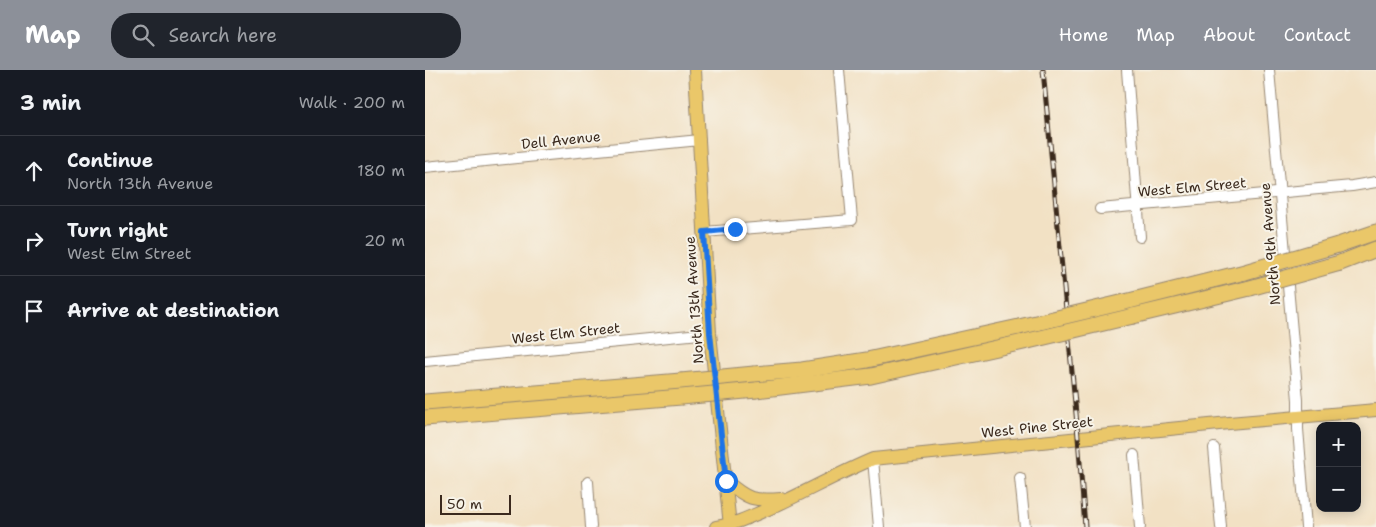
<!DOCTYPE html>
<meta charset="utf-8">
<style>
body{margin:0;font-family:"Shantell Sans",sans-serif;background:#20242c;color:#f1f3f6}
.controls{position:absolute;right:15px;bottom:15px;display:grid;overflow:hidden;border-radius:10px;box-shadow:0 2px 12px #0003}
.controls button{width:45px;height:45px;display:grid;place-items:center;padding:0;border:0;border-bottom:1px solid #363941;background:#171b24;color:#f1f3f6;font:25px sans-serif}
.scale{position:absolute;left:15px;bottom:12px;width:71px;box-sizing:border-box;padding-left:5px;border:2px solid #3b2a1e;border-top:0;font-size:14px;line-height:18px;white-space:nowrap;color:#3b2a1e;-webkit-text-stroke:4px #f7f3e8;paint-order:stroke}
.stop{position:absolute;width:15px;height:15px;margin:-11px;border:4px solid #1a73e8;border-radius:50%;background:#fff}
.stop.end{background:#1a73e8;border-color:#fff;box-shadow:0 1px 5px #0008}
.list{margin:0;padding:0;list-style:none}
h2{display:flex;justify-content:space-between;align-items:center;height:65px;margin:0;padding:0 20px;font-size:21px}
h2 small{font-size:16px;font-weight:400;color:#9ea1a6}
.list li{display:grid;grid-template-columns:32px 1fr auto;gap:15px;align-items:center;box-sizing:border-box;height:70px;padding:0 20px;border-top:1px solid #363941}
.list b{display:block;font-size:19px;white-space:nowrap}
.list p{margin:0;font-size:16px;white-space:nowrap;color:#9ea1a6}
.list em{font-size:16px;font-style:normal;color:#9ea1a6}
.icon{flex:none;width:28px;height:28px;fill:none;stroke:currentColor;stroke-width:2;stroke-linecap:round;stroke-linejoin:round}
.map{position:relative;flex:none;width:951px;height:457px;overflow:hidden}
header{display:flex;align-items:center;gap:30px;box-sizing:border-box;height:70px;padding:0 25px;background:#8c9099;color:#fff}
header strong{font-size:24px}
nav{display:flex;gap:28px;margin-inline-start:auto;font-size:18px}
.search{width:350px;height:45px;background:#20242c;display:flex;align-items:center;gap:12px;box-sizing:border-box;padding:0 18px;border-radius:20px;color:#9ea1a6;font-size:19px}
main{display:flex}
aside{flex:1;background:#171b24}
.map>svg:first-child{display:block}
</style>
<header>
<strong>Map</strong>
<div class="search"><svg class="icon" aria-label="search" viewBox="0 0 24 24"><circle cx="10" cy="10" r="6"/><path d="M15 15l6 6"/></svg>Search here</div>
<nav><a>Home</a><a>Map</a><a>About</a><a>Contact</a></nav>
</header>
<main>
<aside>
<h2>3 min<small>Walk · 200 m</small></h2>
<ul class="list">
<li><svg class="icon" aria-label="ahead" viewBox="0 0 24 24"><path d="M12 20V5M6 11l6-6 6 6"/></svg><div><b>Continue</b><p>North 13th Avenue</p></div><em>180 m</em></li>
<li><svg class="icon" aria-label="right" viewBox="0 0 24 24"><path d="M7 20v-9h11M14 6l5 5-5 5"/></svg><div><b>Turn right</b><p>West Elm Street</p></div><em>20 m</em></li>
<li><svg class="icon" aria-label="arrive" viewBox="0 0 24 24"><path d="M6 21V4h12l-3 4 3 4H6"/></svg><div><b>Arrive at destination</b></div></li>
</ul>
</aside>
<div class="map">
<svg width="951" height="457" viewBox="0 0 951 457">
<rect width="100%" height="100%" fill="#f7f3e8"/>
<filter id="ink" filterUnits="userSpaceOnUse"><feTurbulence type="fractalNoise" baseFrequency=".02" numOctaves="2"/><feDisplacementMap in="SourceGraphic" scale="10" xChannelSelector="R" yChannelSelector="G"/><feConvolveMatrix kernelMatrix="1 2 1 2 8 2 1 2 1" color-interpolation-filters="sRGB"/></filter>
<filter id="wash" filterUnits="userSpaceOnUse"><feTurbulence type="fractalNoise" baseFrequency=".0096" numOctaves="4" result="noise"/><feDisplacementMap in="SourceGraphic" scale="20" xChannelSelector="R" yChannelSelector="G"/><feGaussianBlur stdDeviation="1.12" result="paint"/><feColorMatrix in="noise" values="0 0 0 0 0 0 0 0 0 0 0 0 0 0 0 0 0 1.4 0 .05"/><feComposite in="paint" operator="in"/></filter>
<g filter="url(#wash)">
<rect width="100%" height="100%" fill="#f2e1c4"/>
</g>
<g filter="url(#ink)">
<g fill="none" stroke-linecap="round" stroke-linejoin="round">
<defs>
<g id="minor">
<path d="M702 0 715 167"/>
<path d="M844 0 873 330V359L881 457"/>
<path d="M0 97 275 70"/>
<path d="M675 139 927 116 951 112"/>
<path d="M279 162 427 150 414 0"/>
<path d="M0 291 285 263"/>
<path d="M789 378 796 457"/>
<path d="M709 385 715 457"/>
<path d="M448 389 454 457"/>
<path d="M595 408 600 457"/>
<path d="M163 412 166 457"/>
</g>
<g id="major">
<path d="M270 0 285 263 305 456"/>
<path d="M301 411C323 430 328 431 356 429"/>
<path d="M291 457C309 455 324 447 341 440 377 424 412 404 448 389L804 353 951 340"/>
</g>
<g id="highway">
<path d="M913 175 951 162"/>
<path d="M915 193 951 179"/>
<path d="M704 231 820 202"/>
<path d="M708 246 825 218"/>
<path d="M329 304 377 300 442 290 594 257"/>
<path d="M331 320 446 306 603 271"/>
<path d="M0 332 256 311"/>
<path d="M0 348 256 327"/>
</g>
</defs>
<use href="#minor" stroke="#968671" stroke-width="12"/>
<use href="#major" stroke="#968671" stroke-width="14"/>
<use href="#highway" stroke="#968671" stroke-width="17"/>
<use href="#minor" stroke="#fff" stroke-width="10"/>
<use href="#major" stroke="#eac769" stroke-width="12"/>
<use href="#highway" stroke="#eac769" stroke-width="15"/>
<defs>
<path id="rail" d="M618 0 652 354 660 457"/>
</defs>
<use href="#rail" stroke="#3b2a1e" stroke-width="5"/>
<use href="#rail" stroke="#f7f3e8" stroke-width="3" stroke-dasharray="9" stroke-linecap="butt"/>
<defs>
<g id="highway-bridge">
<path d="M820 202 913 175"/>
<path d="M825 218 915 193"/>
<path d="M594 257 704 231"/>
<path d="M603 271 708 246"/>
<path d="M256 311 329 304"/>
<path d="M256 327 331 320"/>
</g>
</defs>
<use href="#highway-bridge" stroke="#968671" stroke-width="17" stroke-linecap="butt"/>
<use href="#highway-bridge" stroke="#eac769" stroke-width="15"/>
</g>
</g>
<g fill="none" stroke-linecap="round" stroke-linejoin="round" filter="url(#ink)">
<path stroke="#1a73e8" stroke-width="6" d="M301 411 285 263 279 162 310 159"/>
</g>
<g text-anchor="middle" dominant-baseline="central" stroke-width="4" stroke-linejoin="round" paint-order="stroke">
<g font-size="14" fill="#3b2a1e" stroke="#f7f3e8">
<text transform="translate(136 70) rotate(-6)">Dell Avenue</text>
<text transform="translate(767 117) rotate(-5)">West Elm Street</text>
<text transform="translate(845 174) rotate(-95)">North 9th Avenue</text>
<text transform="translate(269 230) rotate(-94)">North 13th Avenue</text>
<text transform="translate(141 263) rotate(-6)">West Elm Street</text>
<text transform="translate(612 357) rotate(-6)">West Pine Street</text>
</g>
</g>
</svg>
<div class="controls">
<button>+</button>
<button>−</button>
</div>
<div class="scale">50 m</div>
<div class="stop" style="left:301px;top:411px"></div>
<div class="stop end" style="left:310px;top:159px"></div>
</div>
</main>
